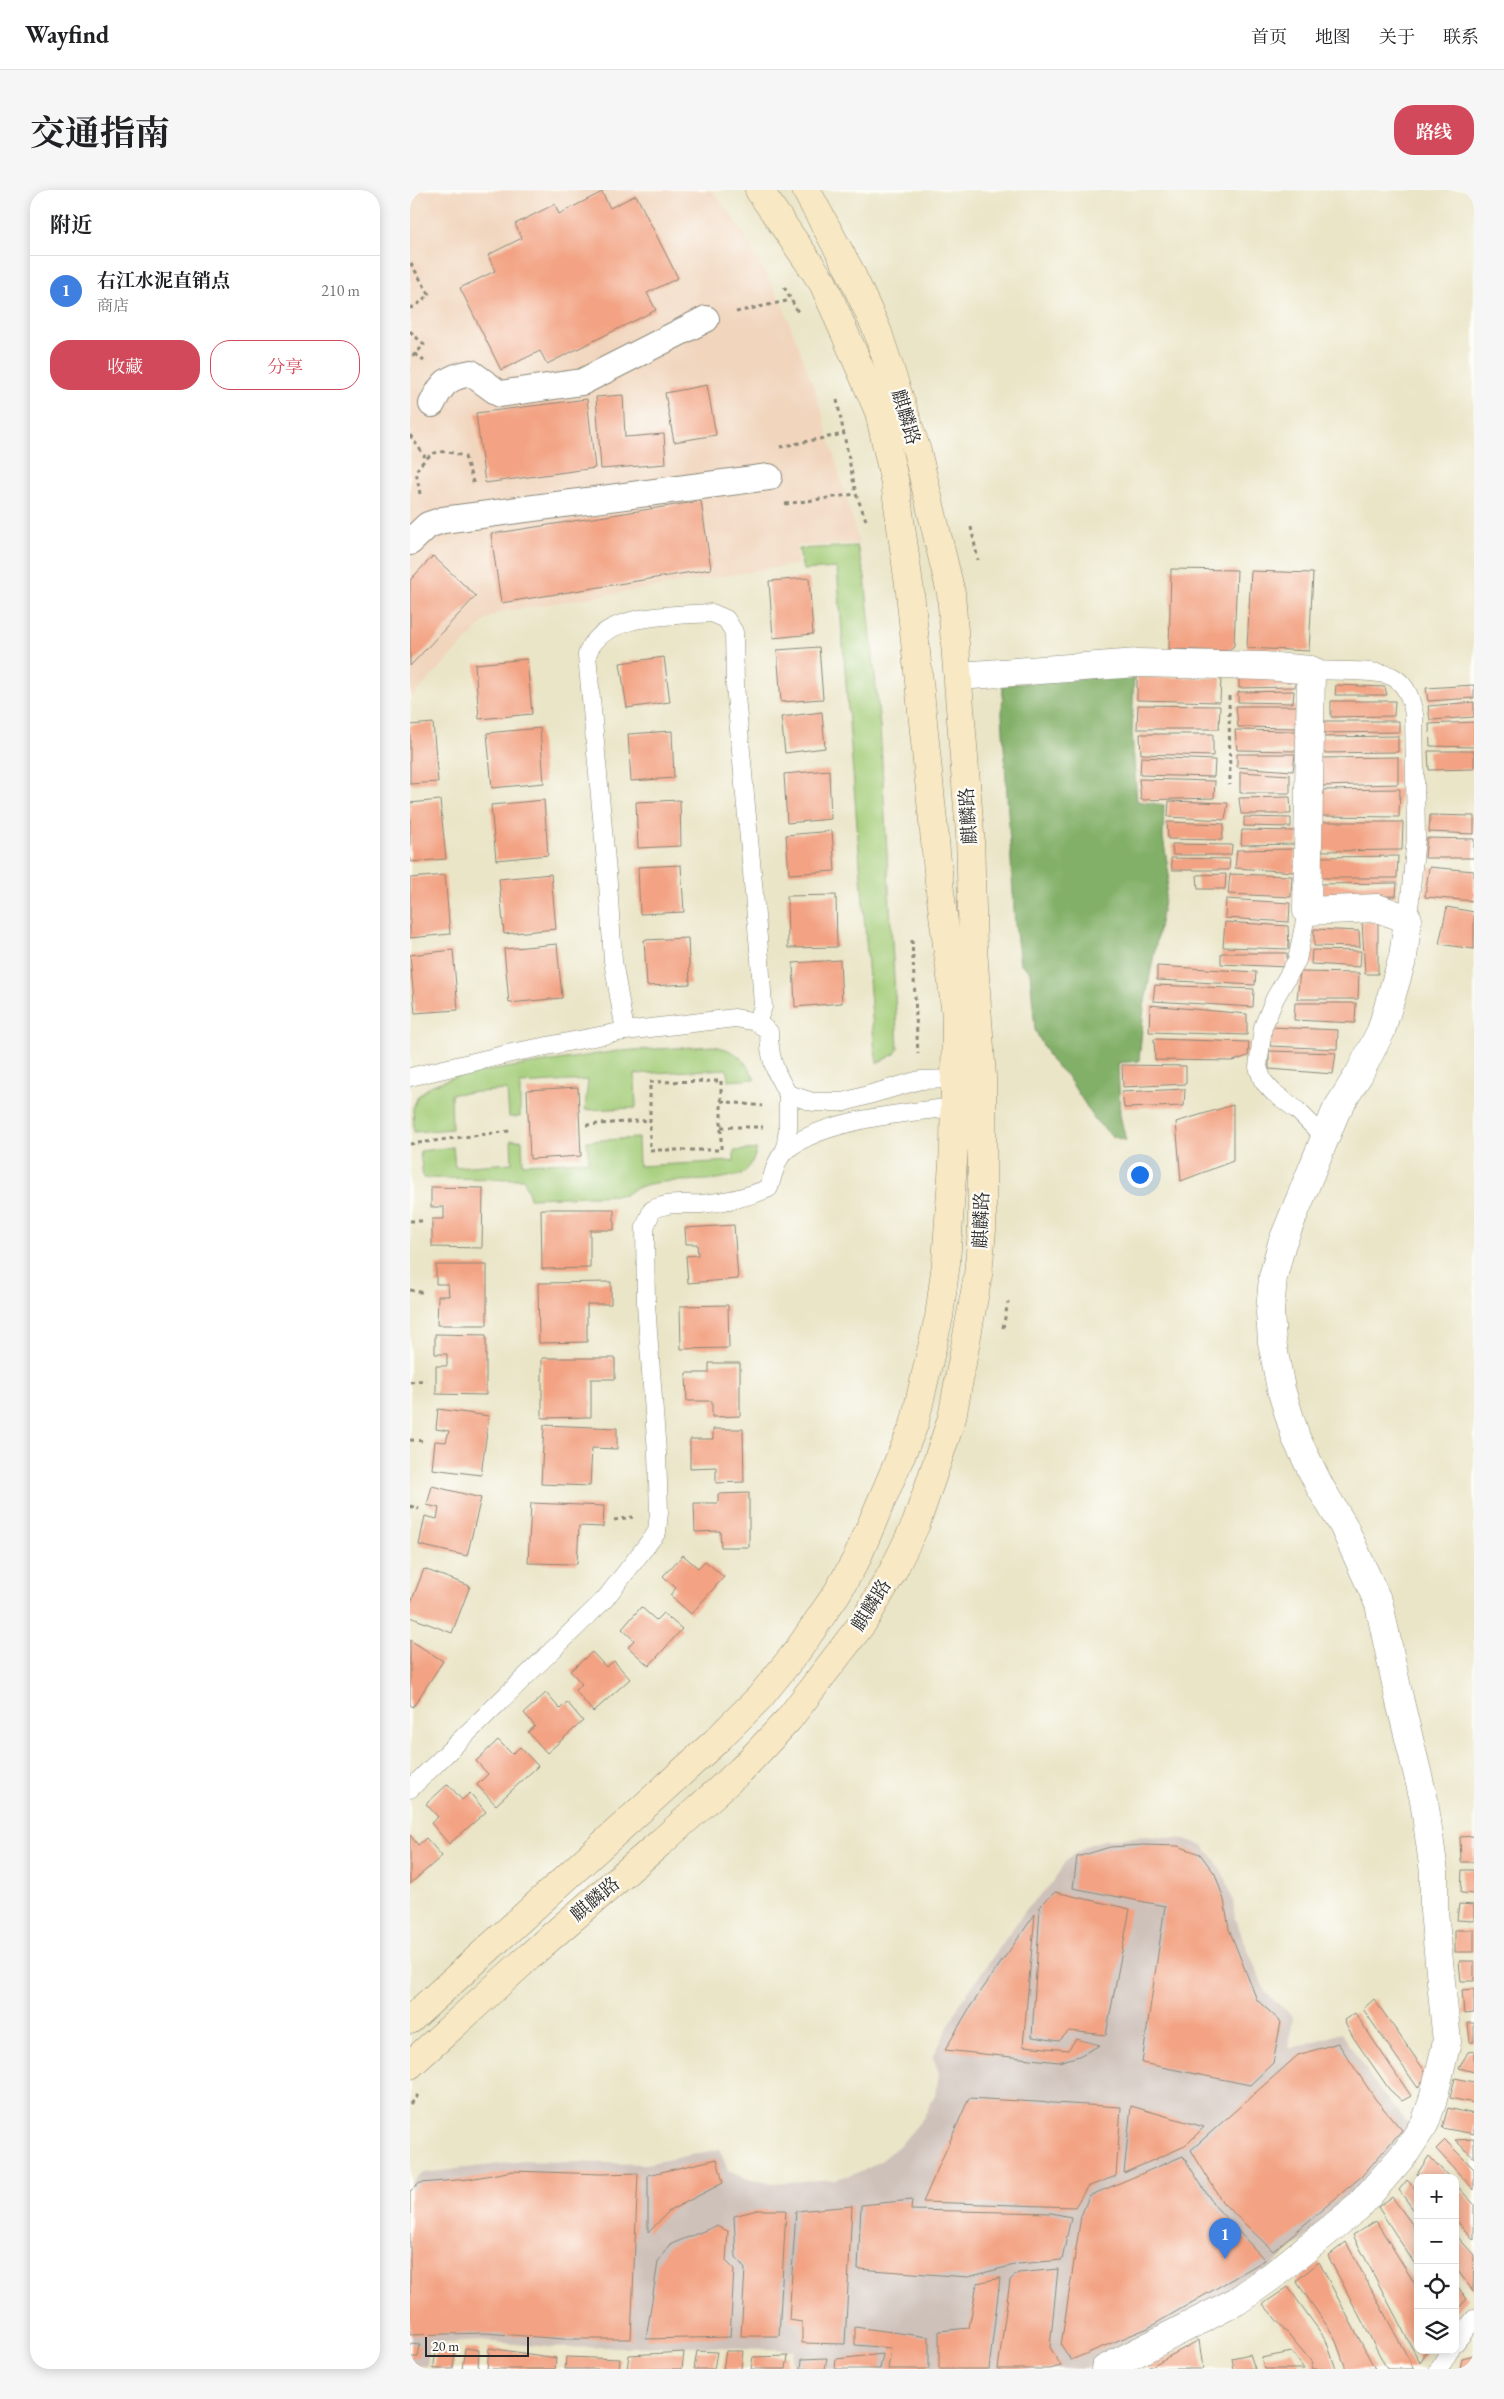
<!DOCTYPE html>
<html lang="zh">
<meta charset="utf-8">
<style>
body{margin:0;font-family:"EB Garamond","Noto Serif SC",serif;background:#f6f6f6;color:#202124}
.controls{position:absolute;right:15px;bottom:15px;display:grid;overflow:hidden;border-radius:10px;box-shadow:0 2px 12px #0003}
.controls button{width:45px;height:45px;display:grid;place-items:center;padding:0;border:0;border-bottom:1px solid #e0e0e0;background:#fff;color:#202124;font:25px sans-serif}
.scale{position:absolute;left:15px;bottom:12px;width:104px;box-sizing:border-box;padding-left:5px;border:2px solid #2b2b2b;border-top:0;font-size:14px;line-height:18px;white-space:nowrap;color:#2b2b2b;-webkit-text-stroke:4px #fdfcf7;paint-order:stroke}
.you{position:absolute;left:729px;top:984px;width:18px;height:18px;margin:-12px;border:4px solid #fff;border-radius:50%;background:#1a73e8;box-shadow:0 0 0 8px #1a73e833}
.badge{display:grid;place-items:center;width:32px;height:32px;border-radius:50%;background:#d1495b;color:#fff;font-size:16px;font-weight:700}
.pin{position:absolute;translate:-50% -41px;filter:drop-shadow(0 1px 2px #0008)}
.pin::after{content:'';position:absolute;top:26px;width:18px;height:15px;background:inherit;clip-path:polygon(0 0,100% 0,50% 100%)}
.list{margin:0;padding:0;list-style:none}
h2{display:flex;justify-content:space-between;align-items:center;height:65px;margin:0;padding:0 20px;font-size:21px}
h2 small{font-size:16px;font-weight:400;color:#757577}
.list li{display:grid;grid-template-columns:32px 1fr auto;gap:15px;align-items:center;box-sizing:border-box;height:70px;padding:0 20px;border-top:1px solid #e0e0e0}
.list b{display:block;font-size:19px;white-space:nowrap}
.list p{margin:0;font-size:16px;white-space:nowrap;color:#757577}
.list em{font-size:16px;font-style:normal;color:#757577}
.actions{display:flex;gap:10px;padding:15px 20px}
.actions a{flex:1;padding:11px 0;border:1px solid #d1495b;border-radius:20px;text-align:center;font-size:18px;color:#d1495b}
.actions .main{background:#d1495b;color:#fff}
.icon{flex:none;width:28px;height:28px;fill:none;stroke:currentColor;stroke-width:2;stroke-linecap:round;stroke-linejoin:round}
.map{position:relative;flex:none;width:1064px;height:2179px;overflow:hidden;border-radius:20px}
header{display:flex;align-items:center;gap:30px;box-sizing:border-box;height:70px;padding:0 25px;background:#fff;border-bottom:1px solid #e0e0e0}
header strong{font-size:24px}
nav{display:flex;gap:28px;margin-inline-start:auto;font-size:18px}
.intro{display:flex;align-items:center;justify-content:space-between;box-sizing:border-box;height:120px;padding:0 30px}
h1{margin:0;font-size:35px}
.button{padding:12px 22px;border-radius:20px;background:#d1495b;color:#fff;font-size:18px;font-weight:700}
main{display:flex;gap:30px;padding:0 30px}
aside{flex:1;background:#fff;border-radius:20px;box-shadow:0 2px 12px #0003}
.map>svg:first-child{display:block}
</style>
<header>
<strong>Wayfind</strong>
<nav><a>首页</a><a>地图</a><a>关于</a><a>联系</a></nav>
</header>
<div class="intro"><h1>交通指南</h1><a class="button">路线</a></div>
<main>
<aside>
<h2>附近<small></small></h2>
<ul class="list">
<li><span class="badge" style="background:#3f7fe0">1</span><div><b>右江水泥直销点</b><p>商店</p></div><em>210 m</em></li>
</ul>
<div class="actions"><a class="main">收藏</a><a>分享</a></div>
</aside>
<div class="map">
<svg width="1064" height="2179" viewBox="0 0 1064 2179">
<rect width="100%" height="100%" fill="#fdfcf7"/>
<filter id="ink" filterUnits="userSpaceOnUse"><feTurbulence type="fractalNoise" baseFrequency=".02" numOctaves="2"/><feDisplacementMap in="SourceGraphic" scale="10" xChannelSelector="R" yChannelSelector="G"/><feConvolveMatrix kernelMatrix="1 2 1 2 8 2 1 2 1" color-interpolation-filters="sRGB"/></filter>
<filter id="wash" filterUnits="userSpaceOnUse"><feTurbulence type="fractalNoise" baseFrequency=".0096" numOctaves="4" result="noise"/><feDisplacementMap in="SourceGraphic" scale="20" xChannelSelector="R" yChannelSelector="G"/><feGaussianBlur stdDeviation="1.12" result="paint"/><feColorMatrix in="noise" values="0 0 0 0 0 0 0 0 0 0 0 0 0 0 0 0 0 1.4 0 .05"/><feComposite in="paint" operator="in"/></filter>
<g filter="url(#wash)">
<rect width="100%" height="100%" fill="#eae5c7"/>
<path fill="#f1d5bd" d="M0 0H302L331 39 372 113 407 206 449 353 386 356 388 374 89 422 76 430 0 509Z"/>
<path fill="#cec1ba" d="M735 1646 775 1649 793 1656 805 1670 816 1689 823 1710 825 1729 856 1803 883 1827 879 1859 932 1843 970 1901 1004 1939 959 1995 858 2079 728 2152 675 2179H382L384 2160 281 2156 149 2158 71 2151 20 2154 17 2176 0 2175V1993L13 1983 114 1971 236 1974 310 1959 318 1981 341 1990 362 1993 426 1989 451 1982 472 1970 492 1953 514 1927 526 1902 529 1883 523 1867 550 1813 618 1717 643 1692 656 1670 678 1655 694 1650Z"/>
<g fill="#a4cd79" stroke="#687c52">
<path d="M447 356 455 387 470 537 488 859 485 864 467 873 464 853 427 378 393 380 389 359Z"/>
<path d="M304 856C328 861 333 868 345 889L318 891 317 879 225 884 226 918 175 920 178 890 110 894V927H99L97 900 41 904 42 939 4 942 3 918 8 906 20 896 50 885 208 861Z"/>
<path d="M228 948 229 976 324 971V961L347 959C344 968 341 977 333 983 330 986 323 986 318 987 287 995 240 984 215 1005L120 1008 114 989 13 988 10 961 43 957 45 977 102 973 101 950H112L113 974 179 971 177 951Z"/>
</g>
<path fill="#83b069" stroke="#576e4a" d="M724 484 722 544 727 611 754 615 753 647 759 685 734 817 729 871 708 873 710 925 716 951 702 946 686 931 657 886 641 871 625 840 620 782 610 773 605 735 592 524 593 495Z"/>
<g id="blocks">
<g fill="#f3a383">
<path d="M192 2 200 18 226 5 268 88 237 103 246 120 137 174 130 161 91 180 50 98 85 81 78 65 112 48 105 34 145 14 149 24Z"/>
<path d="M297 195 306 245 264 252 255 203Z"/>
<path d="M213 205 215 247 254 244 256 274 191 279 186 207Z"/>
<path d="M177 209 185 278 75 293 66 223Z"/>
<path d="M291 311 301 379 91 413 81 344Z"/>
<path d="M23 366 66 406 0 476V390Z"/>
<path d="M761 379 827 380 824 456 817 461 759 459Z"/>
<path d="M841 381 903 383 899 461 837 458Z"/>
<path d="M399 388 403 444 363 448 359 391Z"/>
<path d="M409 457 413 509 371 512 367 460Z"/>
<path d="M254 467 260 512 217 518 210 473Z"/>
<path d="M117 469 122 524 69 529 65 474Z"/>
<path d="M727 487 811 488 810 512 727 510Z"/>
<path d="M829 488H885V497L829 498Z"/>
<path d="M926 495 975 497 977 505H925Z"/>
<path d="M1064 495V508L1018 511 1016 498Z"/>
<path d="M884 501 883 513 828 512V502Z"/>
<path d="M921 511H985L984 526 921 527Z"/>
<path d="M1064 512V527L1020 530 1018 516Z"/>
<path d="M728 515 810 516 809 539H727Z"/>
<path d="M826 516H889L887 538 828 537Z"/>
<path d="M412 522 415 558 375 563 371 527Z"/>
<path d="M911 531H989V542L911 543Z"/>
<path d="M1064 532V557L1020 556 1019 534Z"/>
<path d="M23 533 28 592 0 594V535Z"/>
<path d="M130 538 134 593 82 598 77 543Z"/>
<path d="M825 540 887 541 886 561 827 560Z"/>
<path d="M262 541 264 588 221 591 218 544Z"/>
<path d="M730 544H803V566L731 564Z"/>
<path d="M988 546V562L910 563 909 547Z"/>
<path d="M1018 561H1064V579L1019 580Z"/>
<path d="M827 564H885L883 581 827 577Z"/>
<path d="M731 567 805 570 804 587 730 585Z"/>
<path d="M988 567V594L910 596 909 568Z"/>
<path d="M419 580 421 629 377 633 374 584Z"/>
<path d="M830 582 880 585V603H830Z"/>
<path d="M729 589 805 591 804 608 731 610Z"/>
<path d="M990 599 989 627 910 626 908 600Z"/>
<path d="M880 607 881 624H831L829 608Z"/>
<path d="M30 610 36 669 0 672V613Z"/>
<path d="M134 610 138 665 86 670 81 615Z"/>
<path d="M270 610 271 656 228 658 226 612Z"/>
<path d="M759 611 818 613 815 630 758 627Z"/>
<path d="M1020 625 1064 626V644L1019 642Z"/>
<path d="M834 627 881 628V637L834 636Z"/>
<path d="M757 632 814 634 812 650 758 649Z"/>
<path d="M908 632H993L992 660 910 661Z"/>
<path d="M832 640 888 641 887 654 831 655Z"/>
<path d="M422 641 425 681 379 684 376 645Z"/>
<path d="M1017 648 1064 649V668H1015Z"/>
<path d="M762 654 822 655 821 665H763Z"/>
<path d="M885 659V682L825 678 827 660Z"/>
<path d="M988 666 987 688H909V667Z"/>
<path d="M761 668 820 669 819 680H762Z"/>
<path d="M271 675 274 722 230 724 228 677Z"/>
<path d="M1019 677 1064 681V711L1015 707Z"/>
<path d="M141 684 146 739 94 744 89 689Z"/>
<path d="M816 684 815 699H788L787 685Z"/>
<path d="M820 684 882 686 881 707 818 704Z"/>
<path d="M35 685 40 744 0 748V688Z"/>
<path d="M987 693 986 706 909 708 908 694Z"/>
<path d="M426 705 427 757 378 758 377 706Z"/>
<path d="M816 709 880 713 879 732 815 728Z"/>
<path d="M1037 717 1064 722V759L1029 754Z"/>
<path d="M968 730V784H955L952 732Z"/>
<path d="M815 732 878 736 879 759 813 757Z"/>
<path d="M904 739 949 741 950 757 904 756Z"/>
<path d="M278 748 280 794 237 796 234 750Z"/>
<path d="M147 754 152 808 99 813 94 759Z"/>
<path d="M43 760 48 820 5 823 0 765Z"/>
<path d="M902 760 951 761 950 777 901 774Z"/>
<path d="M811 763H877V777L811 774Z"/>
<path d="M430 770 432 813 385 817 383 773Z"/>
<path d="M747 776 846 782 845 795 747 790Z"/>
<path d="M890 782 949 783 948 809H887Z"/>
<path d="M745 795 844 799 843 817 743 811Z"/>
<path d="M885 813H946L945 833 884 830Z"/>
<path d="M740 815 837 824V845L739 842Z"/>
<path d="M861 837 928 840 927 859 860 856Z"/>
<path d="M744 849 839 852 838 866 823 871 745 870Z"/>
<path d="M859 861 926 863 923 884 859 879Z"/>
<path d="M712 875 776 876V894L713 897Z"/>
<path d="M168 897 171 966 120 969 117 900Z"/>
<path d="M775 899 774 916 714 918 712 902Z"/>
<path d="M823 915V971L771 991 766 932Z"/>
<path d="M21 997 73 998 72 1058 22 1057V1029H34V1017H21Z"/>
<path d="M131 1019H204V1040H180V1078L132 1079Z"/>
<path d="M324 1035 328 1089 278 1093 276 1066 288 1065 287 1054H276L275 1038Z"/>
<path d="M26 1075H77V1135H27L28 1106H39L38 1094H26Z"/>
<path d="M201 1092V1114H177V1152L129 1153 128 1093Z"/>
<path d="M318 1115 319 1158 271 1159 270 1116Z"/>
<path d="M25 1144 76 1145V1205L26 1204V1176H37V1164H25Z"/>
<path d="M132 1168H205V1189H181V1227L132 1228Z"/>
<path d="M299 1173H330V1226L302 1227V1211H277L276 1183H299Z"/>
<path d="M28 1219 79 1226 71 1285 22 1279 25 1251 36 1252 39 1241 26 1239Z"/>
<path d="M134 1235 207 1238V1259L182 1258 180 1296 131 1294Z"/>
<path d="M303 1239H333L334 1292 306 1293V1277L280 1278V1249H303Z"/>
<path d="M22 1296 71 1308 57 1366 9 1355 15 1326 27 1329 29 1318 17 1315Z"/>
<path d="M339 1303V1357H311L310 1341 285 1342 284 1313H308V1304Z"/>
<path d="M121 1313 194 1316 193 1337 169 1336 167 1374 118 1373Z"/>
<path d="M273 1365 288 1378 295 1371 314 1387 281 1424 260 1405 266 1398 253 1386Z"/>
<path d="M14 1379 60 1396 42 1443 0 1427V1415Z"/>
<path d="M231 1417 246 1430 253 1423 272 1439 239 1476 218 1457 224 1450 212 1439Z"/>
<path d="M0 1450 33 1471 3 1517 0 1515Z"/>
<path d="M182 1462 196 1477 204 1471 220 1489 183 1522 165 1500 172 1494 160 1481Z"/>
<path d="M136 1503 150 1519 157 1512 173 1531 137 1563 118 1542 125 1536 114 1523Z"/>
<path d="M88 1550 102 1564 110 1557 128 1576 86 1615 67 1595 78 1584 66 1571Z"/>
<path d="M38 1594 52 1610 60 1603 76 1622 39 1654 21 1633 28 1627 16 1614Z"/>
<path d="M0 1645 8 1655 16 1648 32 1666 0 1694Z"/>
<path d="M1064 1646V1672H1051L1050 1647Z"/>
<path d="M733 1655 768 1656 790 1664 805 1684 814 1710 819 1739 847 1810 871 1832 863 1873 840 1895 732 1873 755 1716 663 1698 667 1667 700 1657Z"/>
<path d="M1052 1680H1064V1704L1051 1703Z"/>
<path d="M645 1702 720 1719 696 1845 659 1841 649 1851 622 1847 630 1716Z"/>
<path d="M1049 1714 1064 1715V1731L1047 1730Z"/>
<path d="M625 1724 613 1856 658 1860 666 1849 690 1855 669 1866 649 1872 535 1860 560 1817Z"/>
<rect x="1045" y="1740" width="19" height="22"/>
<path d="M1049 1771H1064V1791H1051Z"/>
<path d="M1064 1799V1823L1054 1824 1052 1800Z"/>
<path d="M964 1809 1017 1884 1008 1898 953 1819Z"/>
<path d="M945 1823 1001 1906 992 1911 979 1899 943 1847 934 1830Z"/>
<path d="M1058 1833H1064V1852H1060Z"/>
<path d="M928 1853 966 1910 992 1940 952 1986 863 2061 813 2013 781 1960 888 1865Z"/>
<path d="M1064 1861V1882L1049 1878 1058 1862Z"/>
<path d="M1045 1888 1064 1892V1913L1040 1908Z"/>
<path d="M559 1908 711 1917 706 1986 677 1997 665 2017 513 2012Z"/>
<path d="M721 1916 794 1937 775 1956 714 1983Z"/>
<path d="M1038 1918 1064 1924V1944L1032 1938Z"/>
<path d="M1064 1949V1968L1045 1950Z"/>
<path d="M1035 1950 1064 1979V2000L1026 1959Z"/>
<path d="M773 1966 804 2015 855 2070 738 2138 661 2170 651 2155 671 2026 679 2006Z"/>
<path d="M1019 1966 1040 1988H1010L1007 1984Z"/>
<path d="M307 1969 313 1993 259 2021 238 2043V1985Z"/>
<path d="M103 1981 191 1984 228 1983 221 2149H153L75 2143 0 2145V2001L10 1993 59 1989Z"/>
<path d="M997 1990 1008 2002V2026L989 2000Z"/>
<path d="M1045 1994 1064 2014V2050L1045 2029Z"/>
<path d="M982 2007 1008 2042V2079L968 2017Z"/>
<path d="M502 2010 501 2020 641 2023 661 2027 652 2070 608 2074 558 2087 448 2079 451 2015Z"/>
<path d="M442 2016 435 2154 392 2153V2132L379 2130 386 2021Z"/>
<path d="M347 2020H376L369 2146H331L335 2079 326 2067 324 2026Z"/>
<path d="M966 2031 1008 2099V2160H1017L1010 2173 943 2045Z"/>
<path d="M306 2036 318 2041 316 2071 324 2079 320 2147 236 2149 248 2072 259 2055Z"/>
<path d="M1045 2044 1064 2065 1063 2101 1045 2077Z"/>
<path d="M936 2052 1004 2179H977L918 2066Z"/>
<path d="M909 2072 965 2179H936L924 2146 886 2091Z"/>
<path d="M648 2079 640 2157 651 2176 640 2179H588L600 2090 608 2083Z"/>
<path d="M590 2088 579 2179H529V2141L559 2138 567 2093Z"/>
<path d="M1045 2093 1057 2109 1045 2122Z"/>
<path d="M878 2097 916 2150 926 2179H903L901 2171 853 2114Z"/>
<path d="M445 2137 519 2147V2179H478L481 2158 445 2155Z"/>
<path d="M789 2150 793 2179H736Z"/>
<path d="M0 2154 10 2155 8 2167H0Z"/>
<path d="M55 2158 69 2160 68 2179H52Z"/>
<path d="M79 2158 146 2168 145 2179H77Z"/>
<path d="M287 2161 307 2162 304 2179H284Z"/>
<path d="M316 2161H333L331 2179H313Z"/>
<path d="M26 2162H45L43 2179H23Z"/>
<path d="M274 2162 272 2179H217L219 2165Z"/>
<path d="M882 2162 894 2179H855L851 2168Z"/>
<path d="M473 2164 470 2179H425L426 2169Z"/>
<path d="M840 2164 845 2179H824L822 2168Z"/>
<path d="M1064 2165V2179H1050L1052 2168Z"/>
<path d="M378 2166 376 2179H341L343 2167Z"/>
<path d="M156 2167 210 2169 209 2179H155Z"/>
<path d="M417 2168 415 2179H391L392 2169Z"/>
</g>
</g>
</g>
<g filter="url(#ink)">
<use href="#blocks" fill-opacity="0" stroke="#8a8879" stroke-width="1"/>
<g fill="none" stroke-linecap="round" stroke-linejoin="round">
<defs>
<g id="service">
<path d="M901 480C920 481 969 479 983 487 997 495 1001 509 1004 524L1006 648 998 729"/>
<path d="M897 721 887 770 865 808 853 837 848 877 853 891 863 902 887 920 914 947"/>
<path d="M215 841 203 771 198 693 177 465C191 422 264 426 302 423L316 429 324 442 325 495 350 770 353 817 347 832"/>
<path d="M0 887 106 862 215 841 325 828 347 832 359 842C359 867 365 883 378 904L403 912H434L510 890 545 889"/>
<path d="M375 961 378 938V904"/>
<path d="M0 1599 195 1409 247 1342 249 1322 247 1263 236 1114 235 1037 242 1020C260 1011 272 1015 291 1014 314 1012 339 1007 359 998 363 986 366 968 376 960 414 929 496 923 544 917"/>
<path d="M1045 2153 1064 2129"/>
<path d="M1029 2179 1040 2160"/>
</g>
<g id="pedestrian">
<path d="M22 214C32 193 38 187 61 183L90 204 172 192 296 129"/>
<path d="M0 352 18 335 33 330 359 287"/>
</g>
<path id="minor" d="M549 486 728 473 854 476 901 480 897 721 967 718 998 729 993 767 971 841 949 884 926 921 872 1053 863 1087 860 1122 862 1152 871 1199 886 1248 910 1297 933 1335 969 1414 990 1512 1014 1610 1024 1682V1721L1037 1852 1022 1913 1015 1933 996 1962 948 2017 862 2086 827 2111 695 2179"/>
<g id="secondary">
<path d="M0 1830 305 1552 350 1507 388 1460 427 1403 447 1368 504 1235 529 1127 536 1073 544 958 546 825 530 701 500 402 485 293 469 222 413 93 349 0"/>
<path d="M0 1875 134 1753 249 1654 331 1580 378 1530 454 1431 483 1381 506 1334 542 1228 568 1085 572 1040V887L563 758 560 644 541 403 507 261 467 140 440 81 396 0"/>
</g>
</defs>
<use href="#service" stroke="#8a8879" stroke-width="19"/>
<use href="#pedestrian" stroke="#8a8879" stroke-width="28"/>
<use href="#minor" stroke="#8a8879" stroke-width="29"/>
<use href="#secondary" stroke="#8a8879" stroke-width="29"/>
<g stroke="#8a8879" stroke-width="3" stroke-dasharray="4 4" stroke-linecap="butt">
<path d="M374 97 389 124"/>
<path d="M0 118 6 116 19 104 0 72"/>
<path d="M326 122 381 110"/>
<path d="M0 141 14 155 0 169"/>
<path d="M5 164 14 171"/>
<path d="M427 210 446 304 456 330"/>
<path d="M0 245 15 267"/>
<path d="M370 257 433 244"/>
<path d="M10 304 6 281C21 259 31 258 55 267L64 295"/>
<path d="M375 314 446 304"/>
<path d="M561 337 568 370"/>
<path d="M819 506 820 595"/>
<path d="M502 750 508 864"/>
<path d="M311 891V960H240V892Z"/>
<path d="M311 911 352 916"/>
<path d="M176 935 241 930"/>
<path d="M311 937H353"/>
<path d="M0 954 100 941"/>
<path d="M0 1031H15"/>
<path d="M0 1100 15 1103"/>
<path d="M593 1138 598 1112"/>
<path d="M0 1192 16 1190"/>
<path d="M0 1250 16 1251"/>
<path d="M0 1316 9 1319"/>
<path d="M204 1330 223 1327"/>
<path d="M0 1914 8 1905"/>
</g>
<use href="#service" stroke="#fff" stroke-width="18"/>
<use href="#pedestrian" stroke="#fff" stroke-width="26"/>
<use href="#minor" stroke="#fff" stroke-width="28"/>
<use href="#secondary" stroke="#f8e8c3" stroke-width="28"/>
</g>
</g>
<g text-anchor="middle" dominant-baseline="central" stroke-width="4.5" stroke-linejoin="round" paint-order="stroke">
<g font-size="19" fill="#2b2b2b" stroke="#fdfcf7">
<text transform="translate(496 227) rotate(73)">麒麟路</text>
<text transform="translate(558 626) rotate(-94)">麒麟路</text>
<text transform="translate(571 1030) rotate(-88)">麒麟路</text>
<text transform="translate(461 1415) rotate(-58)">麒麟路</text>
<text transform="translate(185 1709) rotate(-40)">麒麟路</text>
</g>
</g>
</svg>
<div class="controls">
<button>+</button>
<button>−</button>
<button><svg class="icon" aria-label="locate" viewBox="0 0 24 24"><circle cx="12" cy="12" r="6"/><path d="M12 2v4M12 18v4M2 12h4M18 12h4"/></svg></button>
<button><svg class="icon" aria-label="layers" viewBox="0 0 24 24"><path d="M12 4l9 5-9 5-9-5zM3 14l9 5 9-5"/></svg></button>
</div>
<div class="scale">20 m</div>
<div class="you"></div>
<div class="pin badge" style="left:815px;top:2069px;background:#3f7fe0">1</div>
</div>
</main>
